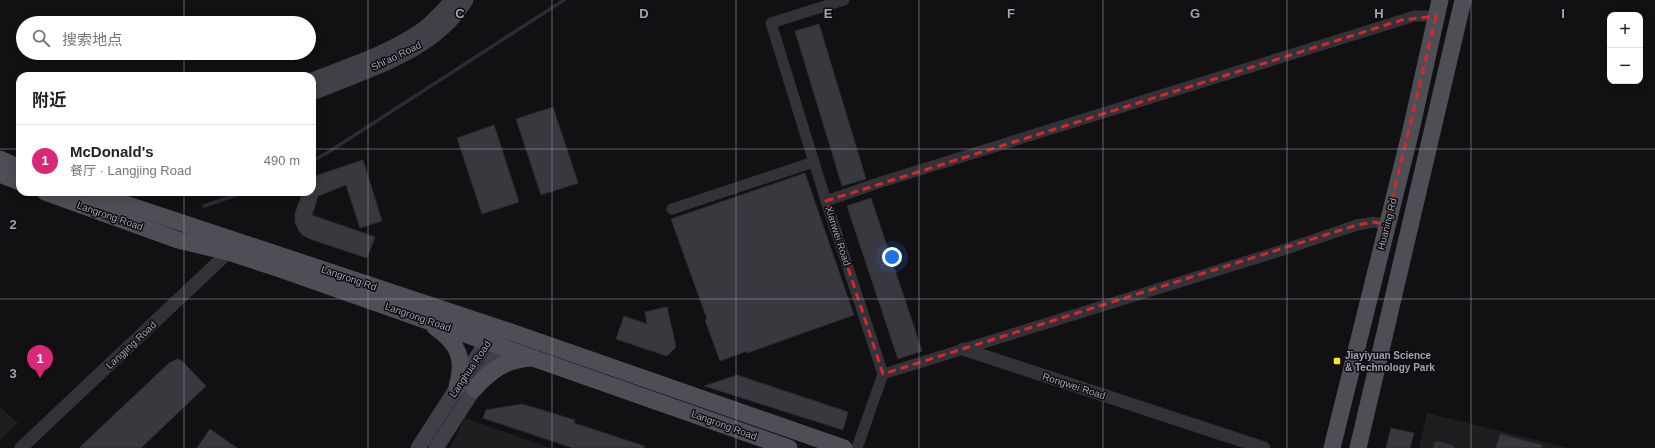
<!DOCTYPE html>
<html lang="zh">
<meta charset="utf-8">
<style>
body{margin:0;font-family:Arial,"Noto Sans SC",sans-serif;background:#f6f6f6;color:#222}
.controls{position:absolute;right:12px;top:12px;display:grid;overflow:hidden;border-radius:8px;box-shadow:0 2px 10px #0003}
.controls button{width:36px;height:36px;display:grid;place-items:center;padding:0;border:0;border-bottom:1px solid #e0e0e0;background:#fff;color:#222;font:20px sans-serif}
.you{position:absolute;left:892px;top:257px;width:14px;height:14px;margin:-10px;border:3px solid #fff;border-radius:50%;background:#1a73e8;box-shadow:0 0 0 6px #1a73e833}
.badge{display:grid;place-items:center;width:26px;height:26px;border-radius:50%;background:#db2777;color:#fff;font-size:13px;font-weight:700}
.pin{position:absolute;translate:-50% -33px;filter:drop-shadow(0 1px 2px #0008)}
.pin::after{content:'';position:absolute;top:21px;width:14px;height:12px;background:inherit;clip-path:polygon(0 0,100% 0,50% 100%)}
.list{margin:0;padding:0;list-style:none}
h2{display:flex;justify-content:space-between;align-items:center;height:52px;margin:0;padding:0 16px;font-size:17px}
h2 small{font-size:13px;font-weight:400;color:#767676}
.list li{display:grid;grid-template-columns:26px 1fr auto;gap:12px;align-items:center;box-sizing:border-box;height:72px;padding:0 16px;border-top:1px solid #e0e0e0}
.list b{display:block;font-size:15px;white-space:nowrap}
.list p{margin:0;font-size:13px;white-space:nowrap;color:#767676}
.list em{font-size:13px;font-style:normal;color:#767676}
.icon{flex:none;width:22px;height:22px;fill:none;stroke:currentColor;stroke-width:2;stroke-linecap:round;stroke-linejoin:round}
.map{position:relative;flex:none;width:1655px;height:448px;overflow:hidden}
.search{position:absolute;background:#fff;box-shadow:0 2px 10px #0003;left:16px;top:16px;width:300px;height:44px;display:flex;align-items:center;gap:10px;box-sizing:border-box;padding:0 14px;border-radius:22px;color:#767676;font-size:15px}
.panel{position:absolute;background:#fff;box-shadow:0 2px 10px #0003;left:16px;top:72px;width:300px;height:124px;border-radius:12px}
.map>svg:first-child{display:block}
</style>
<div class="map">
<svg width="1655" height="448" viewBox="0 0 1655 448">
<rect width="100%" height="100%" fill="#111113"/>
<g fill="#1e1d20">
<path d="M0 407 18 423 0 440Z"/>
<path d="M1427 413 1568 448H1419Z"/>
<path d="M465 418 551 448H450Z"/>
</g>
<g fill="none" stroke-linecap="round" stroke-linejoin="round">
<g stroke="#272c37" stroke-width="3.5">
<path d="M312 161 327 153 564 0"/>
<path d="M204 206 245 192"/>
</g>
</g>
<g fill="#39383e" stroke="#2c2b2f">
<path d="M819 24 866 179 842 186 795 31Z"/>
<path d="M553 107 578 183 541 195 516 119Z"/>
<path d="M494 125 519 202 482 214 457 138Z"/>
<path d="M363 160 382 221 360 228 346 185 318 196 312 215 375 237 367 258 310 239 302 235 298 229 295 222V213L303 192H312V177Z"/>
<path d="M805 173 854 315 747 353V351L720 361 705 320 707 319 671 219Z"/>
<path d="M871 198 922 351 898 359 847 206Z"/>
<path d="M667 307 676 347 667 356 616 339 624 316 647 324 645 312Z"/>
<path d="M177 359 181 360 206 386 141 448H79L169 363Z"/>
<path d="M737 375 848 412 843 430 704 386Z"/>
<path d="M522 404 575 420 574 423 644 446V448H573L483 418 486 410Z"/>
<path d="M1391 428 1414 433 1410 448H1386Z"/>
<path d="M210 429 237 448H197Z"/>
<path d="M1500 434 1542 445V448H1496Z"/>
</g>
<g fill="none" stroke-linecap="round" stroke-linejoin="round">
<path stroke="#323238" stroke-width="5.5" d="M1436 448 1437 444 1452 448"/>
<g stroke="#323238" stroke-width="11">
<path d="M844 0 771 23 826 201 883 374 857 448"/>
<path d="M826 201 878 183 1402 20 1414 16H1436"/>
<path d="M672 209 814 162"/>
<path d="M883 374 1280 251 1357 225 1374 222 1386 225"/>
</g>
<g stroke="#323238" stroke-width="13">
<path d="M963 349 1264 448"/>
<path d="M21 448 233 248"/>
</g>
<g stroke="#404048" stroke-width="15">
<path d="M312 80C347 66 388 53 419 32 432 23 442 12 452 0"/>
<path d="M312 93C356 75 410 59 445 26 453 19 460 9 466 0"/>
<path d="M418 448 487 341 495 335"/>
<path d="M436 448 502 346V336"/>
</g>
<g stroke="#4e4e57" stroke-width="17">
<path d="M0 159 20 168"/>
<path d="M0 174 20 182"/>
<path d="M45 192 178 240 228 252 280 269 789 448"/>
<path d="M89 192 502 329 844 448"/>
<path d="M435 327C459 344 465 359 457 387"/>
<path d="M474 389C491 370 506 359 533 358"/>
<path d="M1332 448 1411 130 1440 0"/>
<path d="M1358 448 1463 0"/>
</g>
</g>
<path fill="none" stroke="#d62828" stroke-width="3" stroke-dasharray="8 5" stroke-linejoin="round" d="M1436 16 1386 225 1374 222 1357 225 883 374 826 201 1402 20Z"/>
<path fill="none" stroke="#a2a3b4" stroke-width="1" stroke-opacity="0.55" d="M184 0V23M368 0V448M552 0V448M736 0V448M919 0V448M1103 0V448M1287 0V448M1471 0V448M184 53V76M0 149H20M312 149H1655M184 192V448M0 299H1655"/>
<rect fill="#f8e324" stroke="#0d0c0e" stroke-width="1.5" x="1333" y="357" width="8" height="8" rx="2"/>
<g text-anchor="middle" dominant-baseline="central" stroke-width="3" stroke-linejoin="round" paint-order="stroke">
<g font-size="10" fill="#a2a3b4" stroke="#0d0c0e">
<text transform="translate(396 56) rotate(-26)">Shi'ao Road</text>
<text transform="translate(110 216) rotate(19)">Langrong Road</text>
<text transform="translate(1387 224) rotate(-76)">Huaning Rd</text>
<text transform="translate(838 236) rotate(72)">Xianwei Road</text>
<text transform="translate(349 278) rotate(19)">Langrong Rd</text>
<text transform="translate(418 317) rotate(19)">Langrong Road</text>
<text transform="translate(131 345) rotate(-43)">Langjing Road</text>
<text transform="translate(470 369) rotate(-56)">Langhua Road</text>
<text transform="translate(1074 386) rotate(18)">Rongwei Road</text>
<text transform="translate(724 425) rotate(20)">Langrong Road</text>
</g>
<g font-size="10" font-weight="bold" fill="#a2a3b4" stroke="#0d0c0e" text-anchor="start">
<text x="1345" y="355">Jiayiyuan Science<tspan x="1345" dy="12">&amp; Technology Park</tspan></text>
</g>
</g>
<g font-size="13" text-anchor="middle" font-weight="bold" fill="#a2a3b4" stroke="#0d0c0e" stroke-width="3" stroke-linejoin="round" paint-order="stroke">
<text x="460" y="18">C</text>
<text x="644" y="18">D</text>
<text x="828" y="18">E</text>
<text x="1011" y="18">F</text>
<text x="1195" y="18">G</text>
<text x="1379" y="18">H</text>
<text x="1563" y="18">I</text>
<text x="13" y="229">2</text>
<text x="13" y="378">3</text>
</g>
</svg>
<div class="controls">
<button>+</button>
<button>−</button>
</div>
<div class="you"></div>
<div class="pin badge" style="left:40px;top:378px">1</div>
<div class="search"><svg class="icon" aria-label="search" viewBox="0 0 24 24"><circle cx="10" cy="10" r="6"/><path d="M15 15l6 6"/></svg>搜索地点</div>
<section class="panel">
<h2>附近<small></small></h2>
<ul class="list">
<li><span class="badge">1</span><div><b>McDonald's</b><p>餐厅 · Langjing Road</p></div><em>490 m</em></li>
</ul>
</section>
</div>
